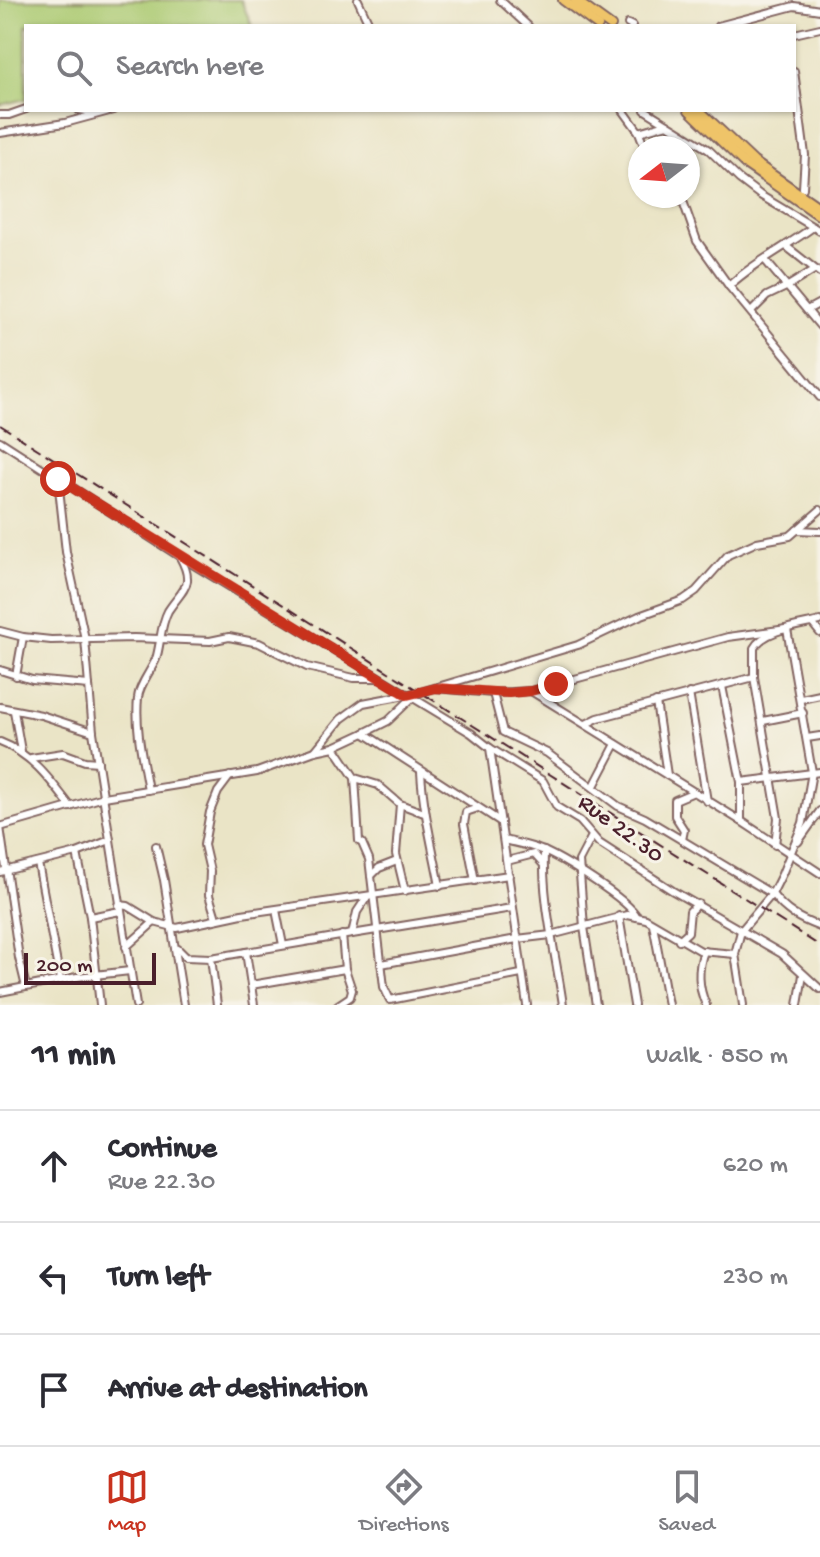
<!DOCTYPE html>
<meta charset="utf-8">
<style>
body{margin:0;font-family:"Gochi Hand",sans-serif;background:#f7f7f7;color:#2b2b33}
.compass{position:absolute;left:628px;top:136px;width:72px;height:72px;border-radius:50%;background:#fff;box-shadow:0 2px 6px #0004;rotate:253deg}
.scale{position:absolute;left:24px;bottom:20px;width:132px;box-sizing:border-box;padding-left:8px;border:4px solid #4a1f2b;border-top:0;font-size:22px;line-height:28px;white-space:nowrap;color:#4a1f2b;-webkit-text-stroke:6px #f7f3e8;paint-order:stroke}
.stop{position:absolute;width:24px;height:24px;margin:-18px;border:6px solid #c8321e;border-radius:50%;background:#fff}
.stop.end{background:#c8321e;border-color:#fff;box-shadow:0 2px 8px #0008}
.list{margin:0;padding:0;list-style:none}
h2{display:flex;justify-content:space-between;align-items:center;height:104px;margin:0;padding:0 32px;font-size:34px}
h2 small{font-size:26px;font-weight:400;color:#7c7c81}
.list li{display:grid;grid-template-columns:52px 1fr auto;gap:24px;align-items:center;box-sizing:border-box;height:112px;padding:0 32px;border-top:2px solid #e1e1e2}
.list b{display:block;font-size:30px;white-space:nowrap}
.list p{margin:0;font-size:26px;white-space:nowrap;color:#7c7c81}
.list em{font-size:26px;font-style:normal;color:#7c7c81}
.icon{flex:none;width:44px;height:44px;fill:none;stroke:currentColor;stroke-width:2;stroke-linecap:round;stroke-linejoin:round}
.map{position:relative;flex:none;width:820px;height:1005px;overflow:hidden}
.search{position:absolute;background:#fff;box-shadow:0 2px 6px #0004;left:24px;right:24px;top:24px;height:88px;display:flex;align-items:center;gap:20px;box-sizing:border-box;padding:0 28px;border-radius:0px;color:#7c7c81;font-size:30px}
.sheet{height:440px;background:#fff}
nav{display:flex;justify-content:space-around;align-items:center;box-sizing:border-box;height:112px;border-top:2px solid #e1e1e2;background:#fff;font-size:22px;color:#7c7c81}
nav a{display:grid;justify-items:center;gap:4px}
nav .on{color:#c8321e}
.map>svg:first-child{display:block}
</style>
<div class="map">
<svg width="820" height="1005" viewBox="0 0 820 1005">
<rect width="100%" height="100%" fill="#f7f3e8"/>
<filter id="ink" filterUnits="userSpaceOnUse"><feTurbulence type="fractalNoise" baseFrequency=".0125" numOctaves="2"/><feDisplacementMap in="SourceGraphic" scale="16" xChannelSelector="R" yChannelSelector="G"/><feConvolveMatrix kernelMatrix="1 2 1 2 8 2 1 2 1" color-interpolation-filters="sRGB"/></filter>
<filter id="wash" filterUnits="userSpaceOnUse"><feTurbulence type="fractalNoise" baseFrequency=".006" numOctaves="4" result="noise"/><feDisplacementMap in="SourceGraphic" scale="32" xChannelSelector="R" yChannelSelector="G"/><feGaussianBlur stdDeviation="1.8" result="paint"/><feColorMatrix in="noise" values="0 0 0 0 0 0 0 0 0 0 0 0 0 0 0 0 0 1.4 0 .05"/><feComposite in="paint" operator="in"/></filter>
<g filter="url(#wash)">
<rect width="100%" height="100%" fill="#eae4c6"/>
<path fill="#aac970" stroke="#7a744e" stroke-width="2" d="M0 0H241L252 26H26V99L0 105Z"/>
</g>
<g filter="url(#ink)">
<g fill="none" stroke-linecap="round" stroke-linejoin="round">
<defs>
<g id="minor">
<path d="M358 0 370 26"/>
<path d="M500 0 528 26"/>
<path d="M628 24 632 26"/>
<path d="M718 26 794 6 820 10"/>
<path d="M794 34 820 28"/>
<path d="M794 71 805 155 803 188"/>
<path d="M79 110 99 113"/>
<path d="M623 110 639 132 645 148"/>
<path d="M645 110 709 150 739 179 760 195 820 231"/>
<path d="M0 115H9L26 109"/>
<path d="M639 132 667 124"/>
<path d="M0 133 65 123 113 110"/>
<path d="M679 196 684 204 697 241 729 286"/>
<path d="M813 227C786 247 753 263 729 286L820 397"/>
<path d="M787 247 820 273"/>
<path d="M765 260 820 326"/>
<path d="M807 310 820 303"/>
<path d="M751 312 767 296 788 286 814 270"/>
<path d="M0 441 179 556 471 733 490 748 543 781 557 807 580 821 599 843 673 891 782 954 820 989"/>
<path d="M58 479 66 552 85 639 93 732 136 1005"/>
<path d="M797 530 820 531"/>
<path d="M812 623 820 633"/>
<path d="M0 631 23 637 51 640 134 638 210 641 229 637 259 643 307 667 354 678H379"/>
<path d="M0 670 32 680 89 685"/>
<path d="M16 676 23 637"/>
<path d="M722 686 741 782V821"/>
<path d="M436 688 493 693 531 691 728 637 787 629 812 772 803 823 782 874 772 894 741 931 735 954 743 1005"/>
<path d="M531 691 741 821 820 873"/>
<path d="M493 693 503 732 547 753 618 806 645 818 772 894C786 912 799 919 820 927"/>
<path d="M689 693 707 801"/>
<path d="M801 699 820 695"/>
<path d="M656 702 667 775"/>
<path d="M0 707 41 715 93 732"/>
<path d="M14 711 21 751"/>
<path d="M763 721 803 713"/>
<path d="M586 724 598 718 754 677"/>
<path d="M364 733 501 822"/>
<path d="M807 738 820 736"/>
<path d="M0 742C32 754 51 781 71 807"/>
<path d="M334 747 355 778"/>
<path d="M490 748 527 1005"/>
<path d="M315 751 341 719 363 703 421 692 578 645 639 616 683 600 696 591 728 555 757 542 790 536 820 510"/>
<path d="M31 758 63 753 85 761 98 762"/>
<path d="M421 772C423 810 433 849 440 886"/>
<path d="M741 782 820 772"/>
<path d="M594 786 616 744"/>
<path d="M148 790C143 761 135 728 138 698 139 685 151 671 156 659 161 644 160 626 168 611 182 589 196 586 180 557"/>
<path d="M400 804 378 785 355 778 359 841 362 843 369 859 384 987 390 1000 521 974"/>
<path d="M0 827 104 797 257 772 315 751 334 747 364 733 388 721 412 698"/>
<path d="M0 827 19 958 26 987"/>
<path d="M592 836 579 861 584 927 596 1005"/>
<path d="M504 840C516 843 529 845 541 850 560 857 629 900 637 917"/>
<path d="M682 840 684 830 675 816V800L694 792"/>
<path d="M798 842 820 811"/>
<path d="M775 845 778 818 754 677V648C765 629 800 626 820 621"/>
<path d="M156 846 164 880 184 1005"/>
<path d="M544 851C542 903 556 954 563 1005"/>
<path d="M77 853 90 917 120 911"/>
<path d="M507 861 534 854 542 863"/>
<path d="M38 863 60 980"/>
<path d="M0 872 77 853 110 840"/>
<path d="M371 876 379 868 397 861"/>
<path d="M475 881 464 824 466 812 478 808"/>
<path d="M405 891 396 854 400 804 424 813"/>
<path d="M119 905 128 906 154 922 177 928 242 914 509 875"/>
<path d="M276 910 283 945"/>
<path d="M619 916 634 1005"/>
<path d="M90 917 100 1005"/>
<path d="M216 918 209 895 210 871 204 845 210 812 218 792 230 776"/>
<path d="M653 924 668 1005"/>
<path d="M352 934 512 908"/>
<path d="M342 935 345 969"/>
<path d="M679 940 688 932 690 911 698 904"/>
<path d="M126 947 154 922"/>
<path d="M178 949 186 957 211 958"/>
<path d="M704 951C697 970 698 987 706 1005"/>
<path d="M246 952 251 985 345 969 352 990 350 997 338 1005"/>
<path d="M381 964 517 939 551 935 628 915 646 919 701 951 735 954"/>
<path d="M251 985 254 1005"/>
<path d="M0 992 77 977 130 971"/>
<path d="M217 1005 211 958 352 934 357 912 367 897"/>
<path d="M798 1005 803 975"/>
</g>
<g id="major">
<path d="M563 0 598 26"/>
<path d="M575 0 611 26"/>
<path d="M689 110 745 164 820 216"/>
<path d="M699 110 754 162 820 208"/>
</g>
</defs>
<use href="#minor" stroke="#826461" stroke-width="10"/>
<use href="#major" stroke="#826461" stroke-width="12"/>
<use href="#minor" stroke="#fff" stroke-width="6"/>
<use href="#major" stroke="#efc469" stroke-width="8"/>
<path stroke="#4a1f2b" stroke-width="2" stroke-dasharray="12 6" stroke-linecap="butt" d="M0 425 820 946"/>
</g>
</g>
<g fill="none" stroke-linecap="round" stroke-linejoin="round" filter="url(#ink)">
<path stroke="#c8321e" stroke-width="10" d="M58 479 407 695 436 688 509 693 531 691 556 684"/>
</g>
<g text-anchor="middle" dominant-baseline="central" stroke-width="6" stroke-linejoin="round" paint-order="stroke">
<g font-size="24" fill="#4a1f2b" stroke="#f7f3e8">
<text transform="translate(620 830) rotate(36)">Rue 22.30</text>
</g>
</g>
</svg>
<svg class="compass" viewBox="-18 -18 36 36"><path d="M0-13l5 13h-10z" fill="#e53935"/><path d="M0 13l5-13h-10z" fill="#7c7c81"/></svg>
<div class="scale">200 m</div>
<div class="stop" style="left:58px;top:479px"></div>
<div class="stop end" style="left:556px;top:684px"></div>
<div class="search"><svg class="icon" aria-label="search" viewBox="0 0 24 24"><circle cx="10" cy="10" r="6"/><path d="M15 15l6 6"/></svg>Search here</div>
</div>
<section class="sheet">
<h2>11 min<small>Walk · 850 m</small></h2>
<ul class="list">
<li><svg class="icon" aria-label="ahead" viewBox="0 0 24 24"><path d="M12 20V5M6 11l6-6 6 6"/></svg><div><b>Continue</b><p>Rue 22.30</p></div><em>620 m</em></li>
<li><svg class="icon" aria-label="left" viewBox="0 0 24 24"><path d="M17 20v-9H6M10 6l-5 5 5 5"/></svg><div><b>Turn left</b></div><em>230 m</em></li>
<li><svg class="icon" aria-label="arrive" viewBox="0 0 24 24"><path d="M6 21V4h12l-3 4 3 4H6"/></svg><div><b>Arrive at destination</b></div></li>
</ul>
</section>
<nav>
<a class="on"><svg class="icon" aria-label="map" viewBox="0 0 24 24"><path d="M3 6l6-2 6 2 6-2v14l-6 2-6-2-6 2zM9 4v14M15 6v14"/></svg>Map</a>
<a><svg class="icon" aria-label="directions" viewBox="0 0 24 24"><path d="M12 3l9 9-9 9-9-9zM9 14v-3h6M13 9l2 2-2 2"/></svg>Directions</a>
<a><svg class="icon" aria-label="saved" viewBox="0 0 24 24"><path d="M7 4h10v16l-5-4-5 4z"/></svg>Saved</a>
</nav>
